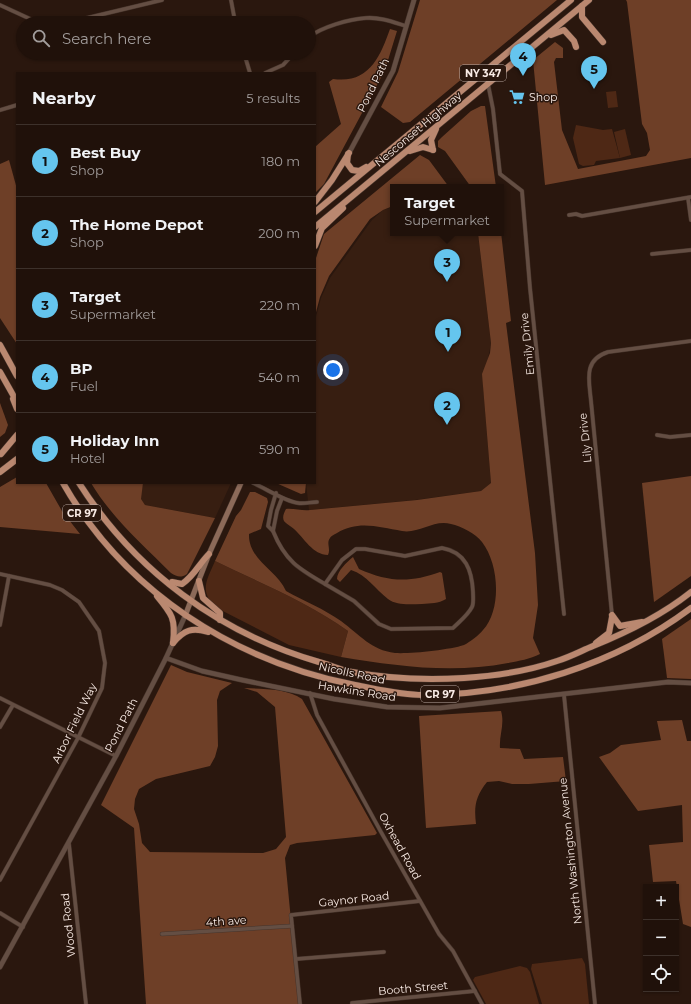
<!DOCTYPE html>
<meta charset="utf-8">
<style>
body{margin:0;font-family:Montserrat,sans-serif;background:#2d1f18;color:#f1f3f6}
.controls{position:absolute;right:12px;bottom:12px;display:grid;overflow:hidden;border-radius:0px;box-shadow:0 1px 3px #0004}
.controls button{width:36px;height:36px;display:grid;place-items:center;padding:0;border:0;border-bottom:1px solid #3d312b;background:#20110a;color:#f1f3f6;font:20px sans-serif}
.you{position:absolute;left:333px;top:370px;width:14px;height:14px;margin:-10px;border:3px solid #fff;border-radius:50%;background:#1a73e8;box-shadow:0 0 0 6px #1a73e833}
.badge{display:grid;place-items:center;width:26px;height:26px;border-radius:50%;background:#65c5ee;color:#111;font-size:13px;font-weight:700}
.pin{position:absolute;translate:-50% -33px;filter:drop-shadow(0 1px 2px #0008)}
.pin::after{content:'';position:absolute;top:21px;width:14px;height:12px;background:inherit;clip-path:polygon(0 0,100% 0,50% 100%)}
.popup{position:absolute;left:390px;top:184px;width:114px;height:52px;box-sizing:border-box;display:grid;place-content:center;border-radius:0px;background:#20110a;filter:drop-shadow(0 1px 3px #0005);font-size:13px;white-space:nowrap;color:#a29d9c}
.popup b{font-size:15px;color:#f1f3f6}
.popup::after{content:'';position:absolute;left:50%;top:100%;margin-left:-8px;border:8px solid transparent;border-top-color:#20110a}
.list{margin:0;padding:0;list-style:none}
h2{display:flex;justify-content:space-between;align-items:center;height:52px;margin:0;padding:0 16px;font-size:17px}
h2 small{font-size:13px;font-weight:400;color:#a29d9c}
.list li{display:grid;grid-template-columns:26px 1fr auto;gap:12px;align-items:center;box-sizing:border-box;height:72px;padding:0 16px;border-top:1px solid #3d312b}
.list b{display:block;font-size:15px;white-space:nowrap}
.list p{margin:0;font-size:13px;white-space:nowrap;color:#a29d9c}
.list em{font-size:13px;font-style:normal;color:#a29d9c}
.icon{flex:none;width:22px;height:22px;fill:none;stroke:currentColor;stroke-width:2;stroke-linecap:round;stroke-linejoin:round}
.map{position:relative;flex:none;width:691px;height:1004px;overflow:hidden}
.search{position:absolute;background:#20110a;box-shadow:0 1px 3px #0004;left:16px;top:16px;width:300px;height:44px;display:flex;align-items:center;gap:10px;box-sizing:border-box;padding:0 14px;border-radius:22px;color:#a29d9c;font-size:15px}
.panel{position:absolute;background:#20110a;box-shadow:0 1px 3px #0004;left:16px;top:72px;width:300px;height:412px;border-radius:0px}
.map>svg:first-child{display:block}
</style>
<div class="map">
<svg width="691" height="1004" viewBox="0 0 691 1004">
<rect width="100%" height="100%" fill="#2a170e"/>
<g fill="#371e11">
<path d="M393 207V233H478L491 343 483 385 491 483 481 491 415 500 309 510 306 483H315V320L321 298 330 278 372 220 383 210Z"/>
<path d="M143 483H231L215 518 145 505 140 499Z"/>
</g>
<g fill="#4e2815">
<path d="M616 91 618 107 608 108 606 92Z"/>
<path d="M576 125 603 130 612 129 620 158 596 161 594 165 583 166 579 164 573 138Z"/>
<path d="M625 129 631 155 620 158 614 132Z"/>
<path d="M215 561C260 583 308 602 348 631L341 657 289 645 215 607C199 590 207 580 215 561Z"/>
<path d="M582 958 585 964 589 1004H542L531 969 532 964Z"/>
<path d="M520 966 527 968 530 972 539 1004H486L473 980 475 977Z"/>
</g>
<g fill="#6e3f27">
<path d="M420 0H557L410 122 403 123 381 107 398 72Z"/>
<path d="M626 0H691V158L545 185 533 60 555 42 563 48V58H556L554 62 562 130 578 169 646 156 650 150 647 133 642 124 627 2Z"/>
<path d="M390 29 397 31 385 70 324 184 315 193V147L341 124 329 82 333 79C369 84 380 57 390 29Z"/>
<path d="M481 106H485L496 187H471L445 151 438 147V141L442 137 471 111Z"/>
<path d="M420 155 429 160 449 187H393V206L383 210 370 219 329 276 320 297 315 316V261L324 234Z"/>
<path d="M9 160 17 189V344L0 318V164Z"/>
<path d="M501 232 511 321 506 323 535 553 538 605 533 638 540 654C530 659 519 661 508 663 452 674 396 666 341 657L348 631C308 602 260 583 215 561L236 516 241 510 250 492H255L267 498 268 502 261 529 249 534C248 560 277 570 286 591 304 601 324 609 341 621 360 635 371 650 395 653 410 654 449 650 464 645 470 642 479 635 483 630 502 609 499 564 482 542 476 534 461 526 451 524 434 519 419 534 402 531 379 527 358 520 337 533 335 534 331 536 330 538 326 543 331 549 328 555 313 555 304 538 294 529 291 526 286 524 284 521 282 517 284 513 286 509 293 508 302 511 310 510L417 500 481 491 491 483 482 374 490 353 491 343 478 233Z"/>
<path d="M0 403 8 425 5 433 0 437Z"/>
<path d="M691 476V576L654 602 642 483Z"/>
<path d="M17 477V483H46L62 511 80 534 0 527V487Z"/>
<path d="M91 483H143L141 499 145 505 215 518 187 574C181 578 177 577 171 573 143 545 112 518 91 483Z"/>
<path d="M276 483H306L305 493 301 494Z"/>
<path d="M353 557 359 569C388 582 410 583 440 572L442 573 446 599C438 604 431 603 422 604 411 604 397 606 388 599 375 589 367 575 351 570L340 582 337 579C337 571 347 562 353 557Z"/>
<path d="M691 619V679L667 678 662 639Z"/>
<path d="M171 665 187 672 232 683 220 691 217 700 218 746 215 757 210 766 156 779 139 789 135 799 134 809 139 824 142 843 150 852 263 853 276 849 286 837 275 707 257 692 244 688C262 689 287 688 302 699L377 833 375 835 297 843 290 845 285 858 299 1004H146L134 828 101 805Z"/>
<path d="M501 711C505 724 499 735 500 748L520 749 524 759 563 757 566 781 529 784H512L499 781 487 782C475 797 474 807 476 824L426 828 419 716Z"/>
<path d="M682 720 687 741H691V927L683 924 676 881 653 882 649 845 683 842 682 805 638 811 599 757 610 753 621 745 661 740 657 721Z"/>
</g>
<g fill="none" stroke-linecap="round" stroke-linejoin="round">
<defs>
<g id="minor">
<path d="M231 0 234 16"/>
<path d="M0 5 39 23"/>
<path d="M66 23 162 0"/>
<path d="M309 37C322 27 349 19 366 18 380 17 393 22 406 26"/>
<path d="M244 53 250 73"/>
<path d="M265 73 283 65 294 53"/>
<path d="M488 84 493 109 500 174 522 191 530 288 564 614"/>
<path d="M0 110 17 105"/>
<path d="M688 198 691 220"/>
<path d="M569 215 576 214 582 216 691 197"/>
<path d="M652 254 691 250"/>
<path d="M657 435 670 437 691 435"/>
<path d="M253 483C267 489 284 501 298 503 304 504 311 502 317 502"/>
<path d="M276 493 271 510 268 526 273 531 277 511 282 498"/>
<path d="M273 531C285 561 299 569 325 584"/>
<path d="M442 548C466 552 472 571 473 592 473 596 474 603 472 607 468 615 460 621 453 628L391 629 379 624 354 601 325 584 342 560 356 549H365L405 556Z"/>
<path d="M0 574 50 585 62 590 79 602 99 631 105 663 102 688 78 738 0 880"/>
<path d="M612 615 591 401C589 380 583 360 608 352L691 341"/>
<path d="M0 625 9 576"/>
<path d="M310 693 317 715 381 832 439 934 453 951 482 1004"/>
<path d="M564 695 595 1004"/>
<path d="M0 698 116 756"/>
<path d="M0 727 13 705"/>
<path d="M69 844 86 1004"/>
<path d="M0 913 23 927"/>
<path d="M162 934 292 926"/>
<path d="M296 959 384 952"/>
<path d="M352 1003 475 991"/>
<path d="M300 1004 291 915 420 901"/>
</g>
<g id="tertiary">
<path d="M349 153 393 71 414 0"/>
<path d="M166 658 202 671 242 680 334 699 387 707 440 708 668 682 691 683"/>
<path d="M0 967 116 756 166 658 185 616"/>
</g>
<path id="secondary" d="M185 616 209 554 241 483"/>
<g id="trunk">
<path d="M582 6V17L603 42"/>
<path d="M551 35 564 30 574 41 576 47"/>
<path d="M433 150 431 140 436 129"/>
<path d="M410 151 423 147 433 150"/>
<path d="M348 154 347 163 352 170 359 171 366 167"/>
<path d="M315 202 332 180 349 153"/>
<path d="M315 212 571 0"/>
<path d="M315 227 589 0"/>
<path d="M315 246 322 228 343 208"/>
<path d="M0 345 17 376"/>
<path d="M0 372 17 402"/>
<path d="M13 399 17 409"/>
<path d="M1 454 17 435"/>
<path d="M0 472 17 459"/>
<path d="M63 483C125 592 234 661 355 685 377 689 401 695 423 695 518 695 615 665 691 608"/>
<path d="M79 483C135 571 219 633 319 662 330 665 341 670 352 672 389 679 427 680 464 678 495 676 528 671 557 661 570 657 581 651 593 646 628 632 661 616 691 592"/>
<path d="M199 581 203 598 220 613V620"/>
<path d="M172 582 182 584C194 576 199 564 209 554"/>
<path d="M157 596C172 614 176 619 173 643"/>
<path d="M612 615 620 626 642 622"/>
<path d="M173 643C184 630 192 627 208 632"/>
<path d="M596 643 609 633 612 617"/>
</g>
</defs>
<use href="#minor" stroke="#47352c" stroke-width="4.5"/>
<use href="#tertiary" stroke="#47352c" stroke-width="5.5"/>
<use href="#secondary" stroke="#47352c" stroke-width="6"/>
<use href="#trunk" stroke="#47352c" stroke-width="7"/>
<use href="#minor" stroke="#644e43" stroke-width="3.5"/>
<use href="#tertiary" stroke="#644e43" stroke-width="4.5"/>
<use href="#secondary" stroke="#8c6a59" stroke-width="5"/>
<use href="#trunk" stroke="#ba8870" stroke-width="6"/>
</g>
<defs>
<symbol id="supermarket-bare" viewBox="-9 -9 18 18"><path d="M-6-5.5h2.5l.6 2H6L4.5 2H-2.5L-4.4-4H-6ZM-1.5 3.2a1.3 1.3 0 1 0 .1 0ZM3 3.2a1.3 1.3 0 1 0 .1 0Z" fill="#65c5ee" stroke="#2a170e" stroke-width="2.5" paint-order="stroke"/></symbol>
</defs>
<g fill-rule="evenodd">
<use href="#supermarket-bare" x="506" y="86" width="22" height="22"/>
</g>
<g text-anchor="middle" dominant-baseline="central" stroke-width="3" stroke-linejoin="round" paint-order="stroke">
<g fill="#2a170e" stroke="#bbaba4" stroke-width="1">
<rect x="460" y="65" width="46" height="16" rx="3"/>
<rect x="63" y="505" width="38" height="16" rx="3"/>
<rect x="421" y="686" width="38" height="16" rx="3"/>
</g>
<g font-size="10" font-weight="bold" fill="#f9ebe5">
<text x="483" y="73">NY 347</text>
<text x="82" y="513">CR 97</text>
<text x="440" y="694">CR 97</text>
</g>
<g font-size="11" fill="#f9ebe5" stroke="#2a170e">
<text transform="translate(373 85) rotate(-64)">Pond Path</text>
<text transform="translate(418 129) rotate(-40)">Nesconset Highway</text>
<text transform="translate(527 344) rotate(-96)">Emily Drive</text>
<text transform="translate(585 438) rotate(-96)">Lily Drive</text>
<text transform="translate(352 673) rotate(12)">Nicolls Road</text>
<text transform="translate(357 691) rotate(9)">Hawkins Road</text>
<text transform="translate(74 723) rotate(-64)">Arbor Field Way</text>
<text transform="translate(121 725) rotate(-63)">Pond Path</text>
<text transform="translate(400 846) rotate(61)">Oxhead Road</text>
<text transform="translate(570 851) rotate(-96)">North Washington Avenue</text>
<text transform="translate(354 899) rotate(-6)">Gaynor Road</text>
<text transform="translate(226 921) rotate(-4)">4th ave</text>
<text transform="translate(68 925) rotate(-96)">Wood Road</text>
<text transform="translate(413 988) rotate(-5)">Booth Street</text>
</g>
<g font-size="11" fill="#f9ebe5" stroke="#2a170e" text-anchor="start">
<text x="529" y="97">Shop</text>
</g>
</g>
</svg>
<div class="controls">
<button>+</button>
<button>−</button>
<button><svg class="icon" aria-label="locate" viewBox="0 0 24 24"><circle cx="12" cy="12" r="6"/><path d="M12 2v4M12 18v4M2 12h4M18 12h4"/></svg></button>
</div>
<div class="you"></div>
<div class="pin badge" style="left:448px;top:352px">1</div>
<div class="pin badge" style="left:447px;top:425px">2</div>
<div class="pin badge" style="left:447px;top:282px">3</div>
<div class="popup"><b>Target</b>Supermarket</div>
<div class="pin badge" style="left:523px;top:76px">4</div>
<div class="pin badge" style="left:594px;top:89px">5</div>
<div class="search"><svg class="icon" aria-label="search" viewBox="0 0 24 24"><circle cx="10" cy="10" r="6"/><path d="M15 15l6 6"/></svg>Search here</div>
<section class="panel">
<h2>Nearby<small>5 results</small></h2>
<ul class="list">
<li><span class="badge">1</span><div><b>Best Buy</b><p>Shop</p></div><em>180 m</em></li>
<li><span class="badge">2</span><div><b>The Home Depot</b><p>Shop</p></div><em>200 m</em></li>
<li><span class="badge">3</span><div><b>Target</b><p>Supermarket</p></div><em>220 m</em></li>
<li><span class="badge">4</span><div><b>BP</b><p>Fuel</p></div><em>540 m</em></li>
<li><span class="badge">5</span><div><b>Holiday Inn</b><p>Hotel</p></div><em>590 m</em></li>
</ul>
</section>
</div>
